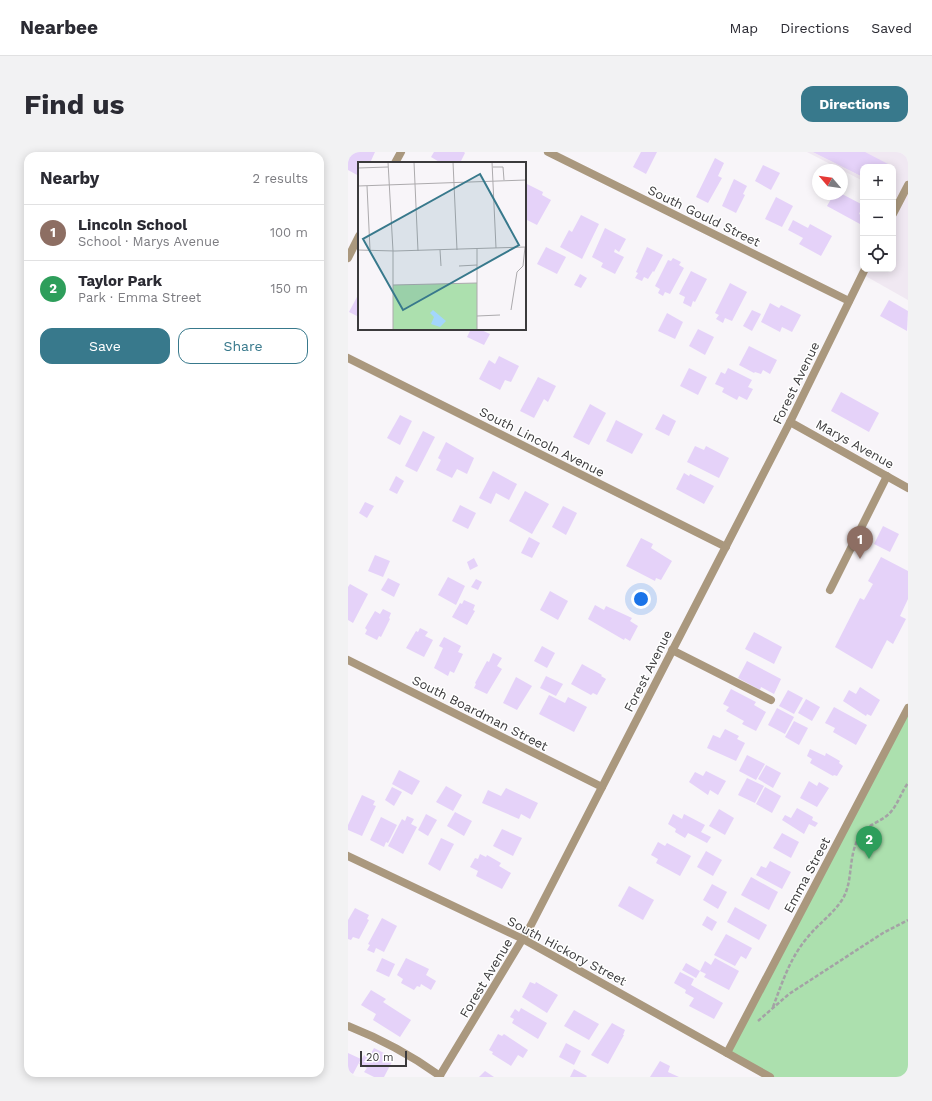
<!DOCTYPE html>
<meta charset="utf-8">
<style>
body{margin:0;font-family:"Work Sans",sans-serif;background:#f2f2f3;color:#2b2b33}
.controls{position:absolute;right:12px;top:12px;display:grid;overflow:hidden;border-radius:8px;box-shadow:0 2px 10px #0003}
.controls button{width:36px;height:36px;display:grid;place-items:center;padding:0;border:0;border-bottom:1px solid #e1e1e2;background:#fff;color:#2b2b33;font:20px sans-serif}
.compass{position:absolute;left:464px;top:12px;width:36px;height:36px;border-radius:50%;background:#fff;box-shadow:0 2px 10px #0003;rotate:299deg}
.scale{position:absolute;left:12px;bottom:10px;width:47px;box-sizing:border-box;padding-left:4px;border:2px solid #3b3a3c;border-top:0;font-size:11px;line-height:14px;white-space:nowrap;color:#3b3a3c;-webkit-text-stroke:3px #fff;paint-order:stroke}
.you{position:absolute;left:293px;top:447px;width:14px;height:14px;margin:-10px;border:3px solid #fff;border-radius:50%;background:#1a73e8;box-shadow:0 0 0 6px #1a73e833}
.badge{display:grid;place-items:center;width:26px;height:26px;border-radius:50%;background:#38798c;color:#fff;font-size:13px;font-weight:700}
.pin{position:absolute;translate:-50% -33px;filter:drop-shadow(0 1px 2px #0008)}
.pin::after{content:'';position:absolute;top:21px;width:14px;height:12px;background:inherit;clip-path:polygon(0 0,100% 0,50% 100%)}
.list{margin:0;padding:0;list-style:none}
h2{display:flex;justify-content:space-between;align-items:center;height:52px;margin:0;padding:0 16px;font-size:17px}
h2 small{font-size:13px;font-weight:400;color:#7c7c81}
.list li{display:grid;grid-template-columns:26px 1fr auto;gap:12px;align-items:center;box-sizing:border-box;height:56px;padding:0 16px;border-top:1px solid #e1e1e2}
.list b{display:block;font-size:15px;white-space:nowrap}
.list p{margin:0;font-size:13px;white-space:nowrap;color:#7c7c81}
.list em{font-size:13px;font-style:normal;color:#7c7c81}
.actions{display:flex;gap:8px;padding:12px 16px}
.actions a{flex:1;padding:9px 0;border:1px solid #38798c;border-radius:12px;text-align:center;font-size:14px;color:#38798c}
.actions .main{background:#38798c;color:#fff}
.icon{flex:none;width:22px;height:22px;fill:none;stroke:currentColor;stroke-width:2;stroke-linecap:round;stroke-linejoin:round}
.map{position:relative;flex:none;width:560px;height:925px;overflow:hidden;border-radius:12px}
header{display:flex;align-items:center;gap:24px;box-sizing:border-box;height:56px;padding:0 20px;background:#fff;border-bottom:1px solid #e1e1e2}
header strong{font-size:19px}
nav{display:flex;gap:22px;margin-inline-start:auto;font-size:14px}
.intro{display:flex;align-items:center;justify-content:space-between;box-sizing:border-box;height:96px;padding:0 24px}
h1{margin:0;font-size:28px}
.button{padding:10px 18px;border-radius:12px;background:#38798c;color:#fff;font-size:14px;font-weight:700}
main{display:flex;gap:24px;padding:0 24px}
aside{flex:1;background:#fff;border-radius:12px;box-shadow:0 2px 10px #0003}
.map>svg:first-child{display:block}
</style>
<header>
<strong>Nearbee</strong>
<nav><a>Map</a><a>Directions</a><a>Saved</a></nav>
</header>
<div class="intro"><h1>Find us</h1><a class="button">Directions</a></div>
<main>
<aside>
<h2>Nearby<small>2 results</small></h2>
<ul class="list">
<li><span class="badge" style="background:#8d6e63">1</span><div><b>Lincoln School</b><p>School · Marys Avenue</p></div><em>100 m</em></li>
<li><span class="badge" style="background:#2e9e5b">2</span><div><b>Taylor Park</b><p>Park · Emma Street</p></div><em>150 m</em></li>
</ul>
<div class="actions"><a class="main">Save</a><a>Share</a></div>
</aside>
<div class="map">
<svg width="560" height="925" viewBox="0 0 560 925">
<rect width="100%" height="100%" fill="#f8f5f9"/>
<path fill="#f0e8f2" d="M459 0H560V148L514 122 517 117H545V62L552 48 545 44V15H515V29Z"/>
<path fill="#ace0ae" d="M560 556V925H422L379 901Z"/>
<g fill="#e5d2f9">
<path d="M0 0H27L22 11H11V24L0 18Z"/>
<path d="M86 0H116L117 1 112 11H93L83 5Z"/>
<path d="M293 0H309L298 22 285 15Z"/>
<path d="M465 0H517L540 12 538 15H515V25Z"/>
<path d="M367 6 376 11 370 24 374 26 360 51 348 45Z"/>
<path d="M415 13 432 21 423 38 407 29Z"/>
<path d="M386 27 399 34 395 42 397 43 388 61 374 54Z"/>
<path d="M179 32 195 40 194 43 203 48 189 73 177 67V36Z"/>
<path d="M486 42H494L515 53 511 62 515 64 512 72 479 54Z"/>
<path d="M428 45 445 54 434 75 417 67Z"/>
<path d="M233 63 251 72 234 107 212 95 221 78 224 80Z"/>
<path d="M445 68 460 76 462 72 484 84 473 104 451 92 455 86 440 78Z"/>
<path d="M257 76 278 87 271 100 267 97 266 100 276 105 267 122 253 115 255 111 244 105Z"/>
<path d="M198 95 218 105 209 122 189 112Z"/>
<path d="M299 95 315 103 306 120 305 119 300 127 296 125 294 129 287 126 290 121 288 120Z"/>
<path d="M325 106 333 110 331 113 336 116 322 142 317 140 315 144 310 141 312 137 307 134 320 108 323 109Z"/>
<path d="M343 119 359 127 347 150 345 149 343 155 335 151 337 145 331 142Z"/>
<path d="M232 122 239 126 233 136 226 133Z"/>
<path d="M382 131 399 140 384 169 377 166 375 171 368 167 371 163 367 161Z"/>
<path d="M10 143H11V165L1 160Z"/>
<path d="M541 148 560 159 559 179 532 164Z"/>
<path d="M422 151 431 156 433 153 453 163 444 180 434 175 432 180 413 170Z"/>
<path d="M404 158 413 162 404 179 395 174Z"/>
<path d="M319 161 335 170 327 187 310 179Z"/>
<path d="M123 177H131L142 182 136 193 119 185Z"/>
<path d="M350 177 366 185 357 203 341 194Z"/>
<path d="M401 194 429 208 422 222 415 218 413 222 407 220 406 221 391 213Z"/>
<path d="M151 204 171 214 163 230 157 228 152 238 131 227 141 208 147 212Z"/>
<path d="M341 216 359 225 350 243 332 234Z"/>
<path d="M380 216 404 228 400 235 405 237 399 248 391 244 389 248 374 240 376 236 367 232 373 220 377 222Z"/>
<path d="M190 225 208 234 200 250 196 247 186 266 172 259Z"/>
<path d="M493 240 531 261 521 280 483 259Z"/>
<path d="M242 252 258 261 241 293 225 285Z"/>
<path d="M315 262 328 269 321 284 307 277Z"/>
<path d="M52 263 64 269 52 293 39 286Z"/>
<path d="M268 268 295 282 284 302 258 289Z"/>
<path d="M75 279 87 285 69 320 57 314Z"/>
<path d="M98 290 126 306 119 322 109 317 104 326 88 318 93 308 90 306Z"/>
<path d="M347 294 356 298 358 294 381 306 371 326 339 310Z"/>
<path d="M145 319 169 332 161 348 148 341 143 352 131 346Z"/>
<path d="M336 321 341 324 342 322 366 334 356 352 328 337Z"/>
<path d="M48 324 56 329 49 342 41 338Z"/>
<path d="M177 339 201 352 184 382 161 369Z"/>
<path d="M17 350 26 354 19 366 11 361Z"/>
<path d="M112 353 128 361 120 377 104 369Z"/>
<path d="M215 354 229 361 218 383 204 375Z"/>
<path d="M535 374 551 382 542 400 526 392Z"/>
<path d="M181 385 192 391 184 406 173 401Z"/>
<path d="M293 386 305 392 303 396 324 409 313 428 308 426 307 429 278 414Z"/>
<path d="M27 403 42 409 35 425 20 419Z"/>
<path d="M533 405 560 419V447L552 464 558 467 545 492 539 488 524 517 487 495 512 446 516 448 525 432 520 429Z"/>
<path d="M126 406 130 414 122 418 119 410Z"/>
<path d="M100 425 117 434 108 453 90 443Z"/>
<path d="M40 426 52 432 46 445 33 438Z"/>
<path d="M128 427 134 430 130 438 123 435Z"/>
<path d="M2 432 20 442 5 471 0 468V435Z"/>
<path d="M202 439 220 449 210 468 192 458Z"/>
<path d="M116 448 127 453 125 458 127 459 119 473 104 465 112 451 114 452Z"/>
<path d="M247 453 256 458 258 454 284 466 282 469 290 474 282 489 277 486 276 488 240 467Z"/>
<path d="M35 457 43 461 41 466 42 467 33 485 31 484 29 488 17 482 19 478 17 476 27 459 32 462Z"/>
<path d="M72 476 80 480 77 484 85 488 76 505 58 496 68 479 70 480Z"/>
<path d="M406 480 434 495 426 512 397 497Z"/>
<path d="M96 485 113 494 110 500 115 502 106 521 102 519 100 524 86 516 95 496 91 494Z"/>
<path d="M194 494 207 501 199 516 186 509Z"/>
<path d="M145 501 154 506 149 514 154 517 139 542 126 536 128 532 127 531 139 509 141 510Z"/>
<path d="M399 509 433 527 426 542 413 535 412 538 390 526Z"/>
<path d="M234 512 254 523 253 524 258 527 249 543 245 541 243 543 223 532Z"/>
<path d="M198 524 215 532 208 544 192 536Z"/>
<path d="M168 525 184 534 169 558 155 551Z"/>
<path d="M512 535 532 548 523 564 519 562 518 564 495 549 501 538 508 542Z"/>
<path d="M383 537 408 550 406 553 418 560 408 579 394 572 396 569 378 559 381 555 375 552Z"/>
<path d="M440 538 455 546 446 562 431 554Z"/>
<path d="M201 543 217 551 220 545 239 555 226 580 191 562Z"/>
<path d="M458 547 472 555 464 569 450 561Z"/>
<path d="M486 555 519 573 508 593 485 580 487 576 477 571Z"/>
<path d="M429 556 446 565 437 582 420 573Z"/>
<path d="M446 569 460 576 451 593 437 585Z"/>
<path d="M377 577 391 584 389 587 397 591 388 609 359 596 365 583 372 586Z"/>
<path d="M462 597 477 604 478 601 492 609 491 611 495 614 489 624 486 623 485 624 462 611 464 607 459 604Z"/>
<path d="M399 603 417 612 408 628 391 619Z"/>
<path d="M418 613 433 621 425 636 410 627Z"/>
<path d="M51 618 72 629 64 643 44 632Z"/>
<path d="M358 619 378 629 370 643 362 638 360 643 341 630 347 620 355 624Z"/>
<path d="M399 626 416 634 407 651 390 643Z"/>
<path d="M461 629 469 634 471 630 481 636 469 655 452 646Z"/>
<path d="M98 634 114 643 105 659 88 650Z"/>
<path d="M44 635 54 640 46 654 37 648Z"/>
<path d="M417 635 433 644 424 661 408 652Z"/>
<path d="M158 636 190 651 182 667 173 662 171 667 134 651 140 638 153 644Z"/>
<path d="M14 643 27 649 25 653 28 654 14 684 0 678V673Z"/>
<path d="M449 656 465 665 464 668 470 671 467 675 461 672 456 682 434 668 437 663 443 666Z"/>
<path d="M371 657 386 666 377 683 361 674Z"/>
<path d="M107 660 124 669 116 684 99 674Z"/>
<path d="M78 662 89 668 80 684 70 678Z"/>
<path d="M325 662 334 667 336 662 357 673 353 680 363 685 359 691 340 681 337 686 327 680 328 677 320 672Z"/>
<path d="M59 664 66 667 63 672 69 675 55 702 40 694 54 667 57 669Z"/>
<path d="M33 665 49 673 40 691 38 690 36 695 22 688Z"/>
<path d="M154 677 174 686 165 704 145 694Z"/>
<path d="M434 681 451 690 443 706 425 696Z"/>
<path d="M93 686 106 692 92 719 80 712Z"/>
<path d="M310 690 317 694 319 691 343 704 332 724 308 711 310 707 303 703Z"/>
<path d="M358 699 374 708 365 724 349 715Z"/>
<path d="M132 702 138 705 139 703 153 711 151 714 163 721 154 737 128 724 130 719 122 715 127 706 130 707Z"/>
<path d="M422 709 443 720 434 737 408 723 413 714 418 716Z"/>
<path d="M403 725 430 740 421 758 393 743Z"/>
<path d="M364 732 379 740 370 757 355 748Z"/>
<path d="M281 734 306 748 295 768 270 754Z"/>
<path d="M387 755 419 773 411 788 379 770Z"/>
<path d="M7 756 21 763 19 767 21 768 11 787 5 785 3 788 0 787V768Z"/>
<path d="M359 764 369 770 364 779 354 773Z"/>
<path d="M34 766 49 774 36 800 28 796 26 801 19 798 22 793 20 792Z"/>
<path d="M378 782 404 796 398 807 393 804 387 814 366 803Z"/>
<path d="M34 806 47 812 41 825 28 819Z"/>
<path d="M58 806 81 817 78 823 88 829 83 838 73 832 72 835 69 834 66 838 53 831 55 827 49 823Z"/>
<path d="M367 806 391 819 381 838 356 825 358 822 352 819 348 826 334 818 338 811 352 819 357 809 363 813Z"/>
<path d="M332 820 346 827 343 833 375 851 366 867 341 854 346 846 337 841 338 838 326 831Z"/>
<path d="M182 830 187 832 188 830 210 843 199 861 174 845Z"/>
<path d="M23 838 38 847 35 850 63 868 52 885 25 868 28 862 13 853Z"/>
<path d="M173 856 199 871 190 887 164 871 166 867 162 865 167 857 171 860Z"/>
<path d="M226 858 251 872 241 888 216 874Z"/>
<path d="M264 871 277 878 275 883H276L260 912 243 903Z"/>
<path d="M150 882 154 884 156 882 180 898 175 906 170 903 163 914 144 902 145 900 141 898Z"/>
<path d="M218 891 233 899 226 913 211 905Z"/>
<path d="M26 896 46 906 36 925H26L16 920 19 916 11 912 16 903 21 905Z"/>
<path d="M0 901 13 907 5 922 0 919Z"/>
<path d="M312 909 322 914 320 920 331 925H302Z"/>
<path d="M226 917 239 924 238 925H222Z"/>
<path d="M137 919 146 925H131Z"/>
</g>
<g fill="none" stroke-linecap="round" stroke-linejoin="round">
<g stroke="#a4a2a5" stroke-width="2.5" stroke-dasharray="4 2" stroke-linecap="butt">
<path d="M425 855C434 831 442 806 459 786 470 772 484 763 494 748 505 731 500 709 509 689 518 670 536 671 545 657 551 649 554 639 560 631"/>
<path d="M410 869 441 842 535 781 560 768"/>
</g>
<g stroke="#aa987e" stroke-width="8">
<path d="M482 438 539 324"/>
<path d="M324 498 423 548"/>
<path d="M0 874C33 887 63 903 92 924"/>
</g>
<g stroke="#aa987e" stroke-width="8">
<path d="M200 0 501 149"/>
<path d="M47 11 53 0"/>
<path d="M545 62 560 33"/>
<path d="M0 106 11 84"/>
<path d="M0 206 378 395"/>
<path d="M442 270 560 336"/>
<path d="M0 508 254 635"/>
<path d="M379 901 560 556"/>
<path d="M91 925 183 773 442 270 517 117"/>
</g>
<path stroke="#aa987e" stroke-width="8" d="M0 704 175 787 422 925"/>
</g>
<g text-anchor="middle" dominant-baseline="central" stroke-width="3" stroke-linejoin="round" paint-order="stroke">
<g font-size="13" fill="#3b3a3c" stroke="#fff">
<text transform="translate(356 64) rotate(26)">South Gould Street</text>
<text transform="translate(448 231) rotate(-64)">Forest Avenue</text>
<text transform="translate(194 290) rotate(27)">South Lincoln Avenue</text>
<text transform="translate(507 292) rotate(29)">Marys Avenue</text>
<text transform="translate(300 519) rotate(-63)">Forest Avenue</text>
<text transform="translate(132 561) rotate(27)">South Boardman Street</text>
<text transform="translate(459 723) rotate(-62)">Emma Street</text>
<text transform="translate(219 799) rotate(28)">South Hickory Street</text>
<text transform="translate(138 826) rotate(-59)">Forest Avenue</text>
</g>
</g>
<g transform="translate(10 10)">
<rect width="168" height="168" fill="#f8f5f9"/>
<path d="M119 121V168H35V123Z" fill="#ace0ae"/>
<path d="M75 148 88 159 82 165 73 162 76 155 72 151Z" fill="#a3d6fc"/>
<path fill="none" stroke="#acaaad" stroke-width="1" d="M30 0 35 89V168M56 0 60 89M95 0 99 88M134 0 138 86M135 5H145L146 18M0 6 30 5M0 24 168 18M9 24 12 88M0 88 37 89 168 85M82 88 83 104M101 104 119 103M35 123 119 121M153 148 159 110 165 104 167 85M119 154 142 153M119 168V87"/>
<path fill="#38798c" fill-opacity="0.15" stroke="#38798c" stroke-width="2" d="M122 12 161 83 45 148 5 77Z"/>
<rect width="168" height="168" fill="none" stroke="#3b3a3c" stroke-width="2"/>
</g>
</svg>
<div class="controls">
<button>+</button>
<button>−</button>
<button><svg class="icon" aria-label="locate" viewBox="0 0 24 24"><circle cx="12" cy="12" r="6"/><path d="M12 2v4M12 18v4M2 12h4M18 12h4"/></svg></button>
</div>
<svg class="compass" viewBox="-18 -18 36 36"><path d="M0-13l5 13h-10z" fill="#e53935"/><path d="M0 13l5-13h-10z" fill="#7c7c81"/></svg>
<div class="scale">20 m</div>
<div class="you"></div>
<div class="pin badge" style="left:512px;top:407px;background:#8d6e63">1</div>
<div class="pin badge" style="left:521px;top:707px;background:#2e9e5b">2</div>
</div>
</main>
